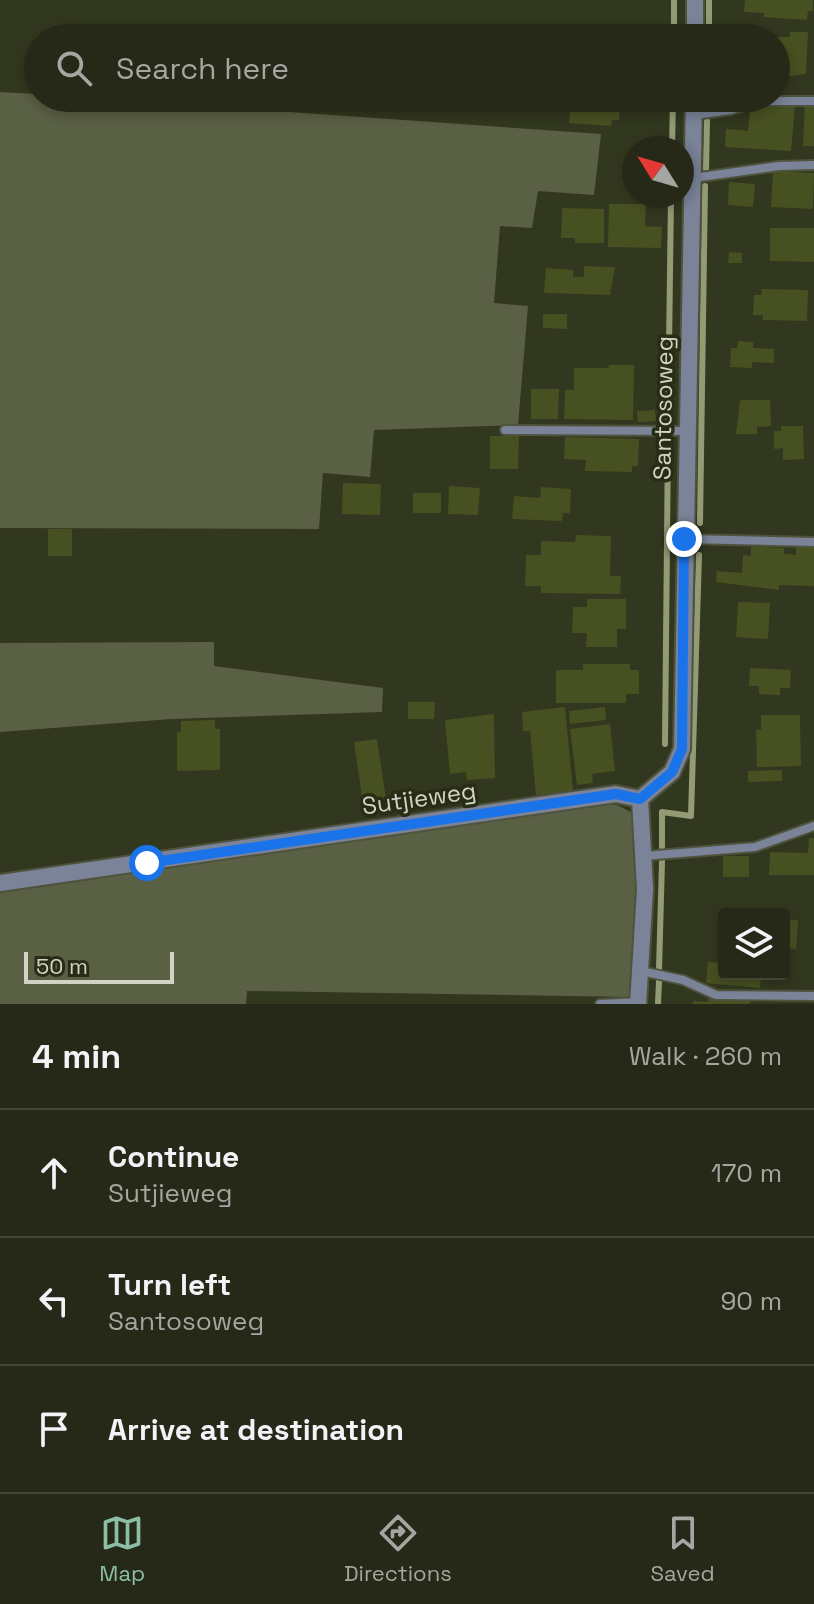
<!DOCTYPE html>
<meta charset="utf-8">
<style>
body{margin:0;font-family:"Space Grotesk",sans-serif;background:#2e3120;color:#f1f3f6}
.controls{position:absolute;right:24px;bottom:24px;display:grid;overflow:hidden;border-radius:8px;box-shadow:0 4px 12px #0003}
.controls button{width:72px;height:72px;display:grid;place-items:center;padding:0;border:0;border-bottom:2px solid #424536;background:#262917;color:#f1f3f6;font:40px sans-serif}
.compass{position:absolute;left:622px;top:136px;width:72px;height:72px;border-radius:50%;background:#262917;box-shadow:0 4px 12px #0003;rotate:307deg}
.scale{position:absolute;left:24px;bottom:20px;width:150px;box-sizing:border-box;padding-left:8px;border:4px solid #d1d4c5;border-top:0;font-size:22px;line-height:28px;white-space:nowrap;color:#d1d4c5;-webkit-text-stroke:6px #282d15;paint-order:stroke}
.stop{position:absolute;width:24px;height:24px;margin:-18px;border:6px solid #1a73e8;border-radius:50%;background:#fff}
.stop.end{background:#1a73e8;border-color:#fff;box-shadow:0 2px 8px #0008}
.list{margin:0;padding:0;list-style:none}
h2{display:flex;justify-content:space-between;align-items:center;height:104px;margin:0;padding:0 32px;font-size:34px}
h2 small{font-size:26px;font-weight:400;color:#a4a6a1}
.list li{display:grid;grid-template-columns:52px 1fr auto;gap:24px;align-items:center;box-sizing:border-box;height:128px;padding:0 32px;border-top:2px solid #424536}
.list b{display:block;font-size:30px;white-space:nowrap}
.list p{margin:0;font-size:26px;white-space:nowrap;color:#a4a6a1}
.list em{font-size:26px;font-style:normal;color:#a4a6a1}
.icon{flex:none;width:44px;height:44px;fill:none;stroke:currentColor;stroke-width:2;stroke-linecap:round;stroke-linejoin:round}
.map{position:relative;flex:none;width:814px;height:1004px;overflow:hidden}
.search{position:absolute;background:#262917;box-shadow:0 4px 12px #0003;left:24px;right:24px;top:24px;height:88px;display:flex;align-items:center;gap:20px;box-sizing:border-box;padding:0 28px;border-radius:44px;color:#a4a6a1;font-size:30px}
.sheet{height:488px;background:#262917}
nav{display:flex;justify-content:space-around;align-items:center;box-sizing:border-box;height:112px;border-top:2px solid #424536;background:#262917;font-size:22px;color:#a4a6a1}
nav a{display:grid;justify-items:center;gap:4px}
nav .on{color:#8abfa5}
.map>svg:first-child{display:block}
</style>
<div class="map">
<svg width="814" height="1004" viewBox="0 0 814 1004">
<rect width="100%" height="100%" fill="#32371f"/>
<g fill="#5a6044">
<path d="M0 92 38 94V98H90L601 134 594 195 538 191 532 228 500 226 494 303 528 306 518 425 374 430 370 477 323 473 319 529 0 528Z"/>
<path d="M214 642V666L383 688 382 712 171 719 0 732V643Z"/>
<path d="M601 804 617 805 633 813 639 890 630 997 247 991 246 1004H0V893Z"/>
</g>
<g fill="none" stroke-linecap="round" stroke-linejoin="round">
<g stroke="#939b75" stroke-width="6">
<path d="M674 38V0"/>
<path d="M709 38V0"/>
<path d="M707 101 708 98"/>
<path d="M672 148 673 98"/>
<path d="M706 169 707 121"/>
<path d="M668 426 671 196"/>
<path d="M700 523 705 186"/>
<path d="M665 744 668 439"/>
<path d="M662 847V812L691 816 699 555"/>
<path d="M659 970 662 861"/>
<path d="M658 1004 659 981"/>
</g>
</g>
<g fill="#475021">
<path d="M745 0H813V11H808L807 20 763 17 764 13 744 12Z"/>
<path d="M790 32H808L806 74 776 78V37H790Z"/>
<path d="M556 98H620L619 120H612L611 126 569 123 570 111 555 110Z"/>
<path d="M805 102H814V146H803Z"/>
<path d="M755 103 795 106 791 151 725 147 726 129 748 131 750 111 755 112Z"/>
<path d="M627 166H634V191L628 192Z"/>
<path d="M773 171 814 173 813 209 771 207Z"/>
<path d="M729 182 755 184 753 207 728 205Z"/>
<path d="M609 204H646L645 226 662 227 661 248 608 247Z"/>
<path d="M562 208 604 209V243H575V238H561Z"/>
<path d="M770 228H814V262L770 261Z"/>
<path d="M729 252 742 253V263H728Z"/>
<path d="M584 266 615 267 610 295 544 293 546 268 573 270V277H584Z"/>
<path d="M762 289 808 290 807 321 763 320V315H753L754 295H761Z"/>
<path d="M543 314H567V329L543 328Z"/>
<path d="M738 341 753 342V348L774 349V363L752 362V368L730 367 731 348H737Z"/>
<path d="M608 365H634L633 420 564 419 565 390H574V368H609Z"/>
<path d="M531 389H559L558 419H531Z"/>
<path d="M740 400H770L771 426 757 427V434H736Z"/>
<path d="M655 410 656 421 638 422 637 411Z"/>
<path d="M781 426H803L804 459 783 460V448L774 449V431H781Z"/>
<path d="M490 436H519L518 469H490Z"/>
<path d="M565 437 639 439 638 466H632V472L585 471 586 460 564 459Z"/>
<path d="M343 483 381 484 380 515 342 514Z"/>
<path d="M449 486 480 488 478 515 448 514Z"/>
<path d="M541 487 571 489 570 513H563L562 521 512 519 514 496 540 498Z"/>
<rect x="413" y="493" width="28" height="20"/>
<rect x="48" y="529" width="24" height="27"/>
<path d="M576 535 611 536 610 576H621L620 594 541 593V586H525L526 555H541V541L575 542Z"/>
<path d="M796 545H814V586L779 585V590L716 582 717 571 742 573 743 555 751 556V546L784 548V554L796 555Z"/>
<path d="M587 599H626V629H617V647H586L587 633H572L573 607H587Z"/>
<path d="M738 602 770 603 768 639 736 637Z"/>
<path d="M583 664H630V670H639V694H626V703H556V670H583Z"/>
<path d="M750 668 791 670 790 688H780V695L759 694V686H749Z"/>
<path d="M408 702H435L434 719H408Z"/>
<path d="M565 707 573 791 536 795 530 731H523L522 712Z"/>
<path d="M605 707 606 720 570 724 569 711Z"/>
<path d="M494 714 495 778 467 780 466 772 450 774 445 720Z"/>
<path d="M761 715H800L801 766 757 767 756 730H761Z"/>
<path d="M215 720V729H220V770L177 771V732H181V721Z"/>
<path d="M610 724 615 771 592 774 593 783 577 785 570 729Z"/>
<path d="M377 739 386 799 363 803 354 742Z"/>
<path d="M782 770V781L748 782V771Z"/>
<path d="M809 838H814V875H769L770 852 808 853Z"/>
<rect x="723" y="856" width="26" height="21"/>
<path d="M784 919 798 920 796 949 784 948Z"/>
<path d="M708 962 724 963V974H761L760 988 706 983Z"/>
<path d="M709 996 751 999 750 1004H693V1001L708 1002Z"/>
</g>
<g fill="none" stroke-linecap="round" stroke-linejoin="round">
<defs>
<g id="lane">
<path d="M694 115 731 110 759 101H814"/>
<path d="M693 178 779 166 814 165"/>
<path d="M505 430 687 431"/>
<path d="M685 539 814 542"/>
<path d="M644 856 755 847 814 826"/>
<path d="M641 971 683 980 716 995 814 996"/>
<path d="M600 1004 638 1002"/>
</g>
<g id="street">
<path d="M695 38V0"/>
<path d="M640 799 672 772 682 749 694 98"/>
<path d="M0 883 616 794 640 799"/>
<path d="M638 1004 645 889 640 799"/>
</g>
</defs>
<use href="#lane" stroke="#4f533d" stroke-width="12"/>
<use href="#street" stroke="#4f533d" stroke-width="20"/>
<use href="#lane" stroke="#7a8397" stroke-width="8"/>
<use href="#street" stroke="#7a8397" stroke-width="16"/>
</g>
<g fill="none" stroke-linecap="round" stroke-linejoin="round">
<path stroke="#1a73e8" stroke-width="10" d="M147 863 616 794 640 799 672 772 682 749 684 539"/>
</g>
<g text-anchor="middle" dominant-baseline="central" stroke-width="7" stroke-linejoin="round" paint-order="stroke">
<g font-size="24" fill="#d1d4c5" stroke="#282d15">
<text transform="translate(663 408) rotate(-89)">Santosoweg</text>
<text transform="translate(419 798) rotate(-8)">Sutjieweg</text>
</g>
</g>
</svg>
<div class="controls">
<button><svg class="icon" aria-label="layers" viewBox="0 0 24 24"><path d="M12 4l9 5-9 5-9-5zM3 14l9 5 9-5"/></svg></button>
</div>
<svg class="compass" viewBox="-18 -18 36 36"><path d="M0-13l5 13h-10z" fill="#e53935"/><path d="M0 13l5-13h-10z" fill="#a4a6a1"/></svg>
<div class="scale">50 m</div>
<div class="stop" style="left:147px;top:863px"></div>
<div class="stop end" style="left:684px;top:539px"></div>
<div class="search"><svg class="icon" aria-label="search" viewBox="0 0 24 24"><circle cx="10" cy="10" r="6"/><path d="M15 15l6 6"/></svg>Search here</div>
</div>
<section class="sheet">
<h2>4 min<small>Walk · 260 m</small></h2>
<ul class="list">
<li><svg class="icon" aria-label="ahead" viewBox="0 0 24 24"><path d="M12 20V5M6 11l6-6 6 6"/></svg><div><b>Continue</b><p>Sutjieweg</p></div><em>170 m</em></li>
<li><svg class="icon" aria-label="left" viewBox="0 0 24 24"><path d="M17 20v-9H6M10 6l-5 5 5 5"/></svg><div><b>Turn left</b><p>Santosoweg</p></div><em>90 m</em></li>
<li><svg class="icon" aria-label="arrive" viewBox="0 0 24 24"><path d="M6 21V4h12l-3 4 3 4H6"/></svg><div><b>Arrive at destination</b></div></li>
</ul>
</section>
<nav>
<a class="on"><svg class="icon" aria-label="map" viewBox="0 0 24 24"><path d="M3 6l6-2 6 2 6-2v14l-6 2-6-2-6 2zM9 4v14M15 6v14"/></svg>Map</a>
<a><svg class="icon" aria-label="directions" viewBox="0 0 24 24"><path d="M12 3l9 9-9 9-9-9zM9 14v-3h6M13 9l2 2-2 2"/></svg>Directions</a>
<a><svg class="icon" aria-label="saved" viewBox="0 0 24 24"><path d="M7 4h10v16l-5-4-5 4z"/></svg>Saved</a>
</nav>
